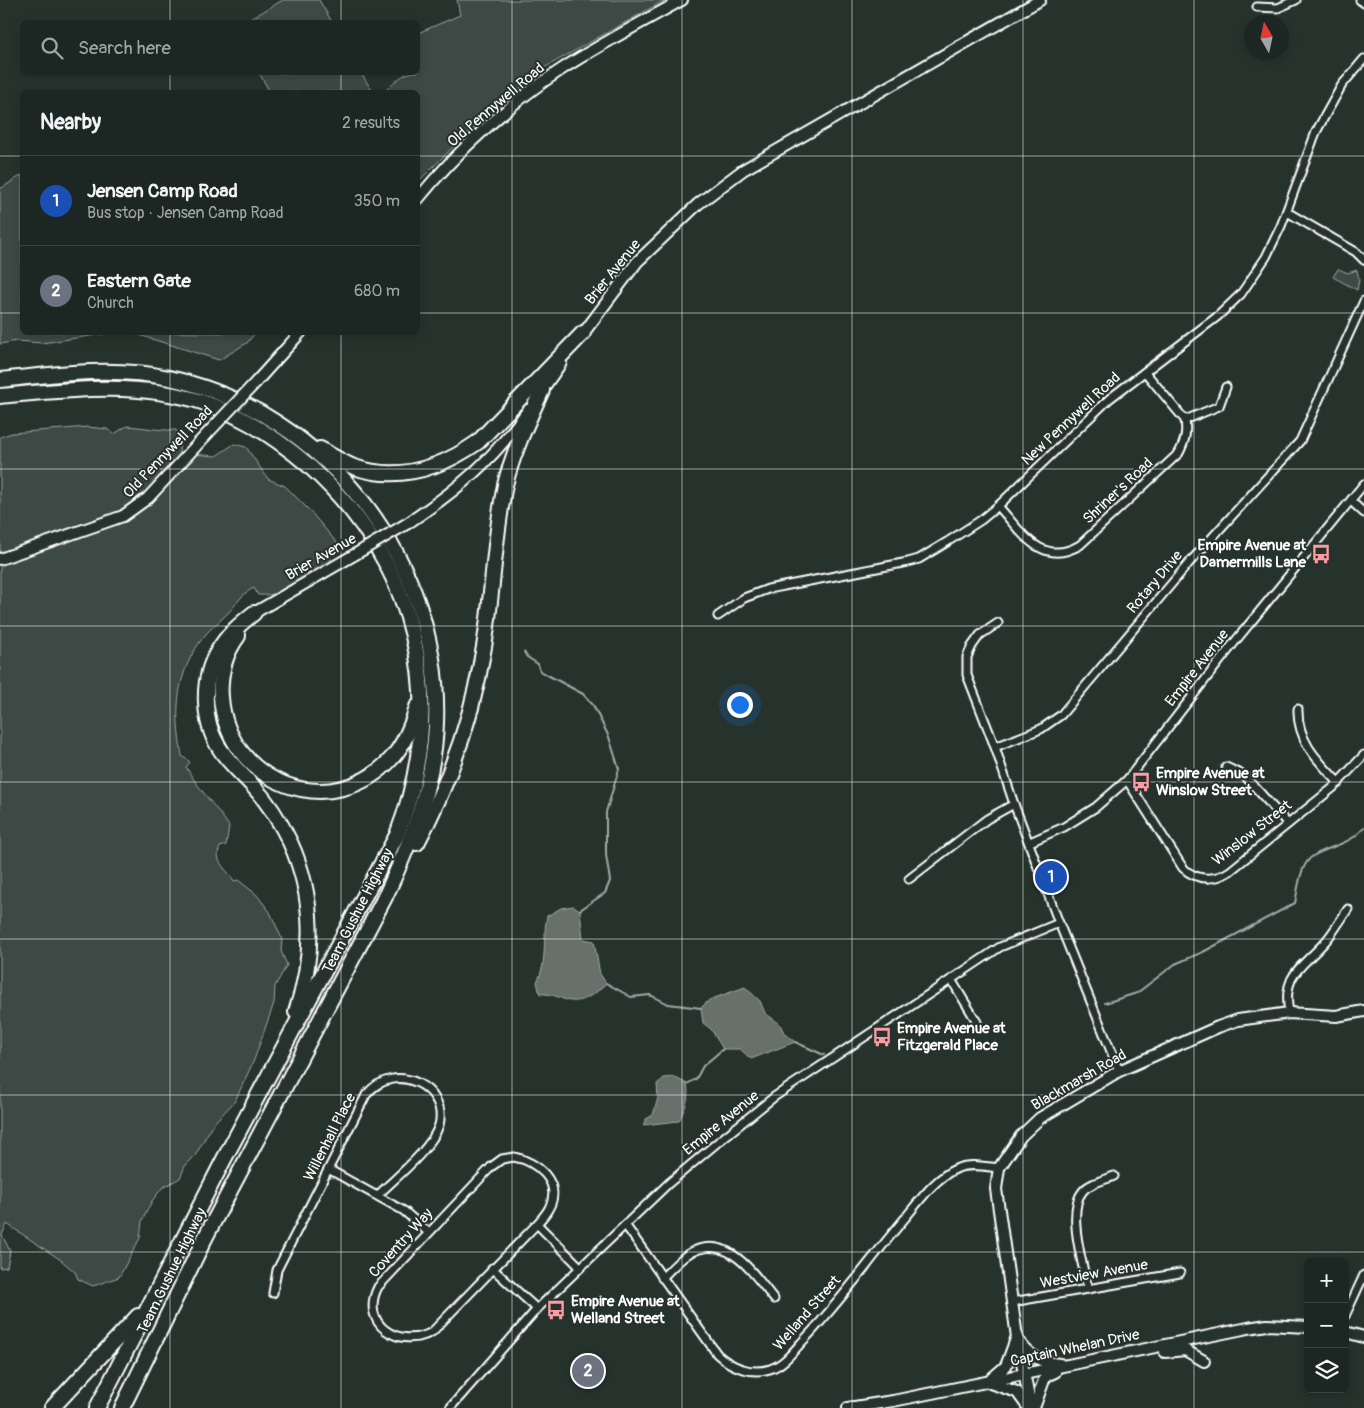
<!DOCTYPE html>
<meta charset="utf-8">
<style>
body{margin:0;font-family:Pangolin,sans-serif;background:#252e2a;color:#f1f3f6}
.controls{position:absolute;right:15px;bottom:15px;display:grid;overflow:hidden;border-radius:8px;box-shadow:0 2px 8px #0003}
.controls button{width:45px;height:45px;display:grid;place-items:center;padding:0;border:0;border-bottom:1px solid #3a4340;background:#1c2622;color:#f1f3f6;font:25px sans-serif}
.compass{position:absolute;left:1244px;top:15px;width:45px;height:45px;border-radius:50%;background:#1c2622;box-shadow:0 2px 8px #0003;rotate:351deg}
.you{position:absolute;left:739px;top:704px;width:18px;height:18px;margin:-12px;border:4px solid #fff;border-radius:50%;background:#1a73e8;box-shadow:0 0 0 8px #1a73e833}
.badge{display:grid;place-items:center;width:32px;height:32px;border-radius:50%;background:#ff9aa2;color:#fff;font-size:16px;font-weight:700}
.pin{position:absolute;translate:-50% -50%;border:2px solid #fff;box-shadow:0 1px 5px #0006}
.list{margin:0;padding:0;list-style:none}
h2{display:flex;justify-content:space-between;align-items:center;height:65px;margin:0;padding:0 20px;font-size:21px}
h2 small{font-size:16px;font-weight:400;color:#a0a5a5}
.list li{display:grid;grid-template-columns:32px 1fr auto;gap:15px;align-items:center;box-sizing:border-box;height:90px;padding:0 20px;border-top:1px solid #3a4340}
.list b{display:block;font-size:19px;white-space:nowrap}
.list p{margin:0;font-size:16px;white-space:nowrap;color:#a0a5a5}
.list em{font-size:16px;font-style:normal;color:#a0a5a5}
.icon{flex:none;width:28px;height:28px;fill:none;stroke:currentColor;stroke-width:2;stroke-linecap:round;stroke-linejoin:round}
.map{position:relative;flex:none;width:1364px;height:1408px;overflow:hidden}
.search{position:absolute;background:#1c2622;box-shadow:0 2px 8px #0003;left:20px;top:20px;width:400px;height:55px;display:flex;align-items:center;gap:12px;box-sizing:border-box;padding:0 18px;border-radius:8px;color:#a0a5a5;font-size:19px}
.panel{position:absolute;background:#1c2622;box-shadow:0 2px 8px #0003;left:20px;top:90px;width:400px;height:245px;border-radius:8px}
.map>svg:first-child{display:block}
</style>
<div class="map">
<svg width="1364" height="1408" viewBox="0 0 1364 1408">
<rect width="100%" height="100%" fill="#26332d"/>
<filter id="ink" filterUnits="userSpaceOnUse"><feTurbulence type="fractalNoise" baseFrequency=".02" numOctaves="2"/><feDisplacementMap in="SourceGraphic" scale="10" xChannelSelector="R" yChannelSelector="G"/><feConvolveMatrix kernelMatrix="1 2 1 2 8 2 1 2 1" color-interpolation-filters="sRGB"/></filter>
<g filter="url(#ink)">
<g fill="#3e4944" stroke="#9ea4a2">
<path d="M283 0H319L332 22H245Z"/>
<path d="M457 0H665L542 69 461 139 418 182V92H384C395 82 402 72 418 72V33L460 15Z"/>
<path d="M259 73H361L373 92H270Z"/>
<path d="M22 175V332L255 333 247 343 219 360 136 334 111 333 42 343 17 341 0 344V189Z"/>
<path d="M1338 269 1348 273 1357 270 1359 280 1357 290 1333 277Z"/>
<path d="M127 426C144 427 160 431 176 430L180 439 179 453 216 456 234 444 246 447 268 479 285 486 309 510 337 543 330 554 331 562C311 578 286 597 258 595L254 588C241 594 237 604 227 614 220 621 211 628 205 635 175 673 174 711 182 756L190 762 186 767C198 788 215 806 229 826L226 845 220 847C213 862 227 869 234 881L238 880 256 894 270 912 282 939 281 951 287 965 275 986 274 1003 254 1060 235 1101 213 1124 195 1156 185 1166 180 1178 162 1188 152 1201 142 1221 140 1238 119 1277 93 1286 78 1279 75 1272 61 1260 7 1224 2 1235 10 1251 7 1267 0 1268V437L12 433 88 427 107 429 114 434Z"/>
</g>
<g fill="#67706c" stroke="#a4a9a7">
<path d="M573 906 580 910 583 939 594 941 600 974 606 983C599 992 582 1003 571 1001 559 999 554 993 540 994L537 982C548 962 542 938 547 916L561 908Z"/>
<path d="M745 987 760 1001 765 1013 780 1024 784 1033 795 1042 751 1059 740 1049H723L711 1029 703 1023 701 1008 709 1000Z"/>
<path d="M674 1077 687 1084C690 1099 685 1108 679 1121L643 1125 646 1119 653 1115 658 1098 657 1084 664 1078Z"/>
</g>
<g fill="none" stroke-linecap="round" stroke-linejoin="round">
<g stroke="#a4a9a7" stroke-width="2">
<path d="M524 652 527 657 538 664 540 671 583 694 593 705 609 737 619 769 606 812V855L610 881 605 893 580 910"/>
<path d="M606 983 631 997 650 995 668 1004 701 1008"/>
<path d="M1105 1003 1137 993 1175 964 1203 952 1295 903C1298 889 1300 864 1313 856 1331 845 1351 845 1364 827"/>
<path d="M795 1042 824 1055"/>
<path d="M687 1084 696 1079 703 1066 723 1049"/>
</g>
<defs>
<g id="street">
<path d="M1360 0 1364 3"/>
<path d="M1257 7 1278 8 1296 0"/>
<path d="M1287 212 1356 252 1364 260"/>
<path d="M1185 420 1219 406 1226 387"/>
<path d="M1351 501 1364 513"/>
<path d="M998 506C1021 531 1041 568 1080 545L1179 453C1185 441 1187 433 1185 420L1145 372"/>
<path d="M718 616 744 598 768 589 908 562 919 559 947 542 981 520 998 506 1109 399 1218 316 1241 294 1266 257 1281 226 1316 132 1342 85 1364 59"/>
<path d="M998 623 980 635 972 646 967 657V675L995 747 1014 804 1059 923 1119 1071"/>
<path d="M1298 709C1297 741 1318 761 1339 783"/>
<path d="M995 747 1041 729 1061 715 1189 563 1300 441 1364 301"/>
<path d="M1226 767 1245 776 1288 824"/>
<path d="M1127 780 1183 868C1197 881 1215 881 1230 871L1334 787 1364 755"/>
<path d="M1030 842 1064 827 1096 807 1127 780 1237 639 1364 484"/>
<path d="M909 879 987 819 1014 804"/>
<path d="M952 981 977 1022"/>
<path d="M1289 1013C1282 975 1300 969 1323 944 1333 934 1340 920 1348 909"/>
<path d="M514 1157C536 1161 563 1182 549 1208 546 1214 541 1219 537 1224L432 1332C399 1350 359 1324 378 1287L491 1167 502 1159Z"/>
<path d="M330 1170 404 1211 428 1232"/>
<path d="M537 1224 580 1267"/>
<path d="M626 1226 717 1354C731 1367 751 1375 770 1369 783 1365 792 1353 801 1343 839 1304 871 1258 906 1217 920 1200 937 1176 958 1168 970 1163 987 1167 999 1168"/>
<path d="M492 1268 537 1309"/>
<path d="M662 1278C670 1270 679 1260 688 1254 727 1231 753 1273 774 1299"/>
<path d="M1088 1289C1083 1265 1066 1210 1083 1191 1089 1183 1105 1180 1114 1176"/>
<path d="M273 1293 277 1270 366 1095C395 1059 449 1088 439 1125 432 1149 395 1178 378 1195"/>
<path d="M1012 1302 1180 1273"/>
<path d="M1345 1316 1364 1275"/>
<path d="M450 1408 537 1309 669 1183 718 1142 774 1097 1000 947 1059 923"/>
</g>
<g id="secondary">
<path d="M418 199C456 152 509 104 559 71 599 45 641 23 682 0"/>
<path d="M579 339 637 262 698 204 743 170 1040 0"/>
<path d="M256 382 301 332"/>
<path d="M538 396 561 363"/>
<path d="M408 523C459 489 493 460 528 410"/>
<path d="M0 559 123 516 148 498 207 434"/>
<path d="M254 613 354 555"/>
<path d="M1345 1332 1364 1337"/>
<path d="M1018 1340C1028 1356 1042 1363 1060 1364"/>
<path d="M1165 1352 1185 1350 1204 1361"/>
<path d="M992 1378 1006 1366 1016 1339"/>
<path d="M990 1383 1017 1392 1028 1407"/>
<path d="M848 1408 893 1401 1248 1328 1267 1325 1308 1327"/>
<path d="M1031 1408 1017 1337 996 1189 999 1168 1021 1136 1040 1118 1119 1071 1218 1027 1238 1020 1289 1013 1336 1016 1364 1011"/>
<path d="M1034 1408 1044 1380 1046 1376 1055 1372"/>
</g>
<g id="highway">
<path d="M0 380C56 374 114 366 169 378 327 412 442 563 436 723 434 785 411 842 385 897L205 1238 122 1408"/>
<path d="M0 396C67 390 136 381 202 402 241 415 277 438 308 465 417 562 449 700 397 835L223 1161 97 1408"/>
<path d="M320 449C331 455 342 462 354 467 398 482 441 468 478 442L583 333"/>
<path d="M254 613C240 624 227 635 218 651 201 678 202 722 220 749 229 763 241 773 252 785 268 802 280 821 290 842 315 896 315 956 296 1012"/>
<path d="M238 636C225 653 219 676 221 697 227 784 332 824 392 758 404 744 412 725 417 707"/>
<path d="M417 843C450 781 473 716 484 647 493 593 494 538 505 485 513 452 528 421 542 390"/>
<path d="M52 1408 138 1316"/>
</g>
</defs>
<use href="#street" stroke="#fff" stroke-width="11"/>
<use href="#secondary" stroke="#fff" stroke-width="14"/>
<use href="#highway" stroke="#fff" stroke-width="18"/>
<use href="#street" stroke="#26332d" stroke-width="7"/>
<use href="#secondary" stroke="#26332d" stroke-width="10"/>
<use href="#highway" stroke="#26332d" stroke-width="14"/>
<defs>
<g id="secondary-bridge">
<path d="M207 434 256 382"/>
<path d="M354 555 408 523"/>
</g>
</defs>
<use href="#secondary-bridge" stroke="#fff" stroke-width="14" stroke-linecap="butt"/>
<use href="#secondary-bridge" stroke="#26332d" stroke-width="10"/>
</g>
</g>
<path fill="none" stroke="#fff" stroke-width="1" stroke-opacity="0.55" d="M170 0V22M341 0V22M512 0V1408M682 0V1408M852 0V1408M1023 0V1408M1194 0V1408M170 72V92M341 72V92M0 156H22M418 156H1364M0 313H22M418 313H1364M170 332V1408M341 332V1408M0 469H1364M0 626H1364M0 782H1364M0 939H1364M0 1095H1364M0 1252H1364"/>
<defs>
<symbol id="bus-bare" viewBox="-9 -9 18 18"><path d="M-5-6H5V4H4V6H2V4H-2V6H-4V4H-5ZM-3.5-4V0h7V-4ZM-3.5 1.2v1.5H-2V1.2ZM2 1.2v1.5H3.5V1.2Z" fill="#ff9aa2" stroke="#26332d" stroke-width="2.5" paint-order="stroke"/></symbol>
</defs>
<g fill-rule="evenodd">
<use href="#bus-bare" x="1307" y="540" width="28" height="28"/>
<use href="#bus-bare" x="1127" y="768" width="28" height="28"/>
<use href="#bus-bare" x="868" y="1023" width="28" height="28"/>
<use href="#bus-bare" x="542" y="1296" width="28" height="28"/>
</g>
<g text-anchor="middle" dominant-baseline="central" stroke-width="4" stroke-linejoin="round" paint-order="stroke">
<g font-size="15" fill="#fff" stroke="#26332d">
<text transform="translate(496 105) rotate(-40)">Old Pennywell Road</text>
<text transform="translate(613 272) rotate(-51)">Brier Avenue</text>
<text transform="translate(1071 419) rotate(-43)">New Pennywell Road</text>
<text transform="translate(168 452) rotate(-46)">Old Pennywell Road</text>
<text transform="translate(1118 491) rotate(-43)">Shriner's Road</text>
<text transform="translate(321 557) rotate(-30)">Brier Avenue</text>
<text transform="translate(1155 582) rotate(-50)">Rotary Drive</text>
<text transform="translate(1197 668) rotate(-52)">Empire Avenue</text>
<text transform="translate(1252 833) rotate(-38)">Winslow Street</text>
<text transform="translate(358 911) rotate(-63)">Team Gushue Highway</text>
<text transform="translate(1079 1080) rotate(-30)">Blackmarsh Road</text>
<text transform="translate(721 1123) rotate(-39)">Empire Avenue</text>
<text transform="translate(330 1137) rotate(-63)">Willenhall Place</text>
<text transform="translate(401 1243) rotate(-48)">Coventry Way</text>
<text transform="translate(172 1271) rotate(-64)">Team Gushue Highway</text>
<text transform="translate(1094 1274) rotate(-10)">Westview Avenue</text>
<text transform="translate(807 1313) rotate(-49)">Welland Street</text>
<text transform="translate(1075 1348) rotate(-12)">Captain Whelan Drive</text>
</g>
<g font-size="15" font-weight="bold" fill="#fff" stroke="#26332d" text-anchor="start">
<text x="1306" y="545" text-anchor="end">Empire Avenue at<tspan x="1306" dy="17">Damermills Lane</tspan></text>
<text x="1156" y="773">Empire Avenue at<tspan x="1156" dy="17">Winslow Street</tspan></text>
<text x="897" y="1028">Empire Avenue at<tspan x="897" dy="17">Fitzgerald Place</tspan></text>
<text x="571" y="1301">Empire Avenue at<tspan x="571" dy="17">Welland Street</tspan></text>
</g>
</g>
</svg>
<div class="controls">
<button>+</button>
<button>−</button>
<button><svg class="icon" aria-label="layers" viewBox="0 0 24 24"><path d="M12 4l9 5-9 5-9-5zM3 14l9 5 9-5"/></svg></button>
</div>
<svg class="compass" viewBox="-18 -18 36 36"><path d="M0-13l5 13h-10z" fill="#e53935"/><path d="M0 13l5-13h-10z" fill="#a0a5a5"/></svg>
<div class="you"></div>
<div class="pin badge" style="left:1051px;top:877px;background:#1a4fb4">1</div>
<div class="pin badge" style="left:588px;top:1371px;background:#6b7280">2</div>
<div class="search"><svg class="icon" aria-label="search" viewBox="0 0 24 24"><circle cx="10" cy="10" r="6"/><path d="M15 15l6 6"/></svg>Search here</div>
<section class="panel">
<h2>Nearby<small>2 results</small></h2>
<ul class="list">
<li><span class="badge" style="background:#1a4fb4">1</span><div><b>Jensen Camp Road</b><p>Bus stop · Jensen Camp Road</p></div><em>350 m</em></li>
<li><span class="badge" style="background:#6b7280">2</span><div><b>Eastern Gate</b><p>Church</p></div><em>680 m</em></li>
</ul>
</section>
</div>
